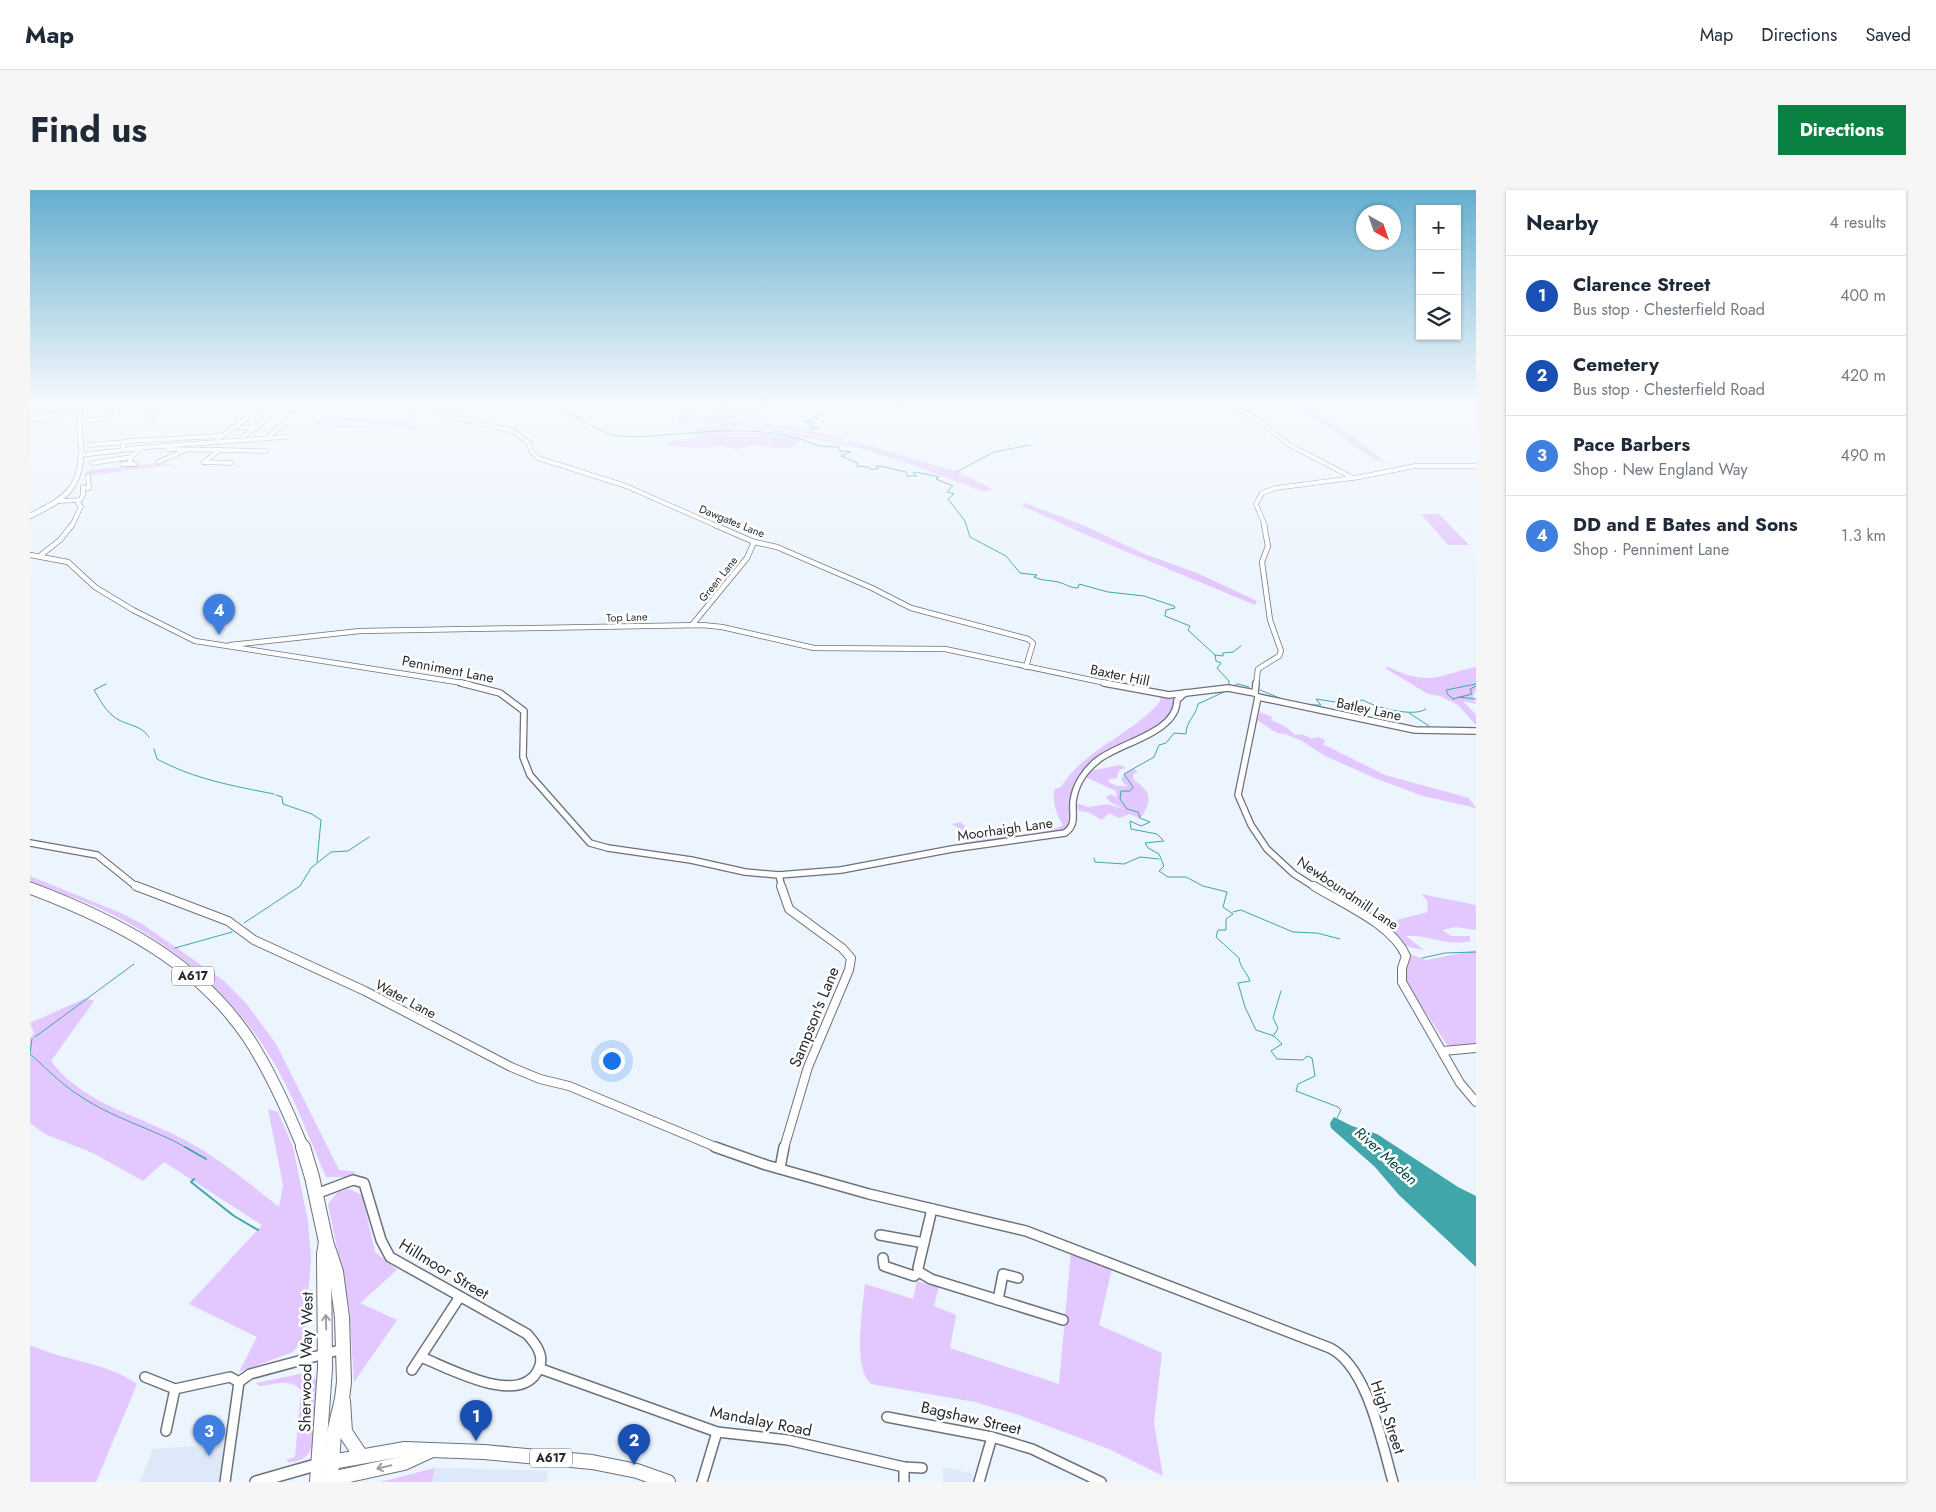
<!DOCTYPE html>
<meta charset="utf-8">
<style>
body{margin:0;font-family:Jost,sans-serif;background:#f6f6f7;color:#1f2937}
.controls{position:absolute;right:15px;top:15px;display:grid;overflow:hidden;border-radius:0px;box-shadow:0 1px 4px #0004}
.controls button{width:45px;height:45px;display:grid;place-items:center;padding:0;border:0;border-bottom:1px solid #e0e1e3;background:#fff;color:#1f2937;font:25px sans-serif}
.compass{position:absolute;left:1326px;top:15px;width:45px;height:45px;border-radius:50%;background:#fff;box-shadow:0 1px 4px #0004;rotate:140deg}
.you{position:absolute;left:581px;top:870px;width:18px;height:18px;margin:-12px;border:4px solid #fff;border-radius:50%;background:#1a73e8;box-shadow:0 0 0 8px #1a73e833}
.badge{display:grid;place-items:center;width:32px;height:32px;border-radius:50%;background:#0b8043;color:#fff;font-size:16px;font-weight:700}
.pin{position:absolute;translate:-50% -41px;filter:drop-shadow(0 1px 2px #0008)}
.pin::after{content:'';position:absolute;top:26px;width:18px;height:15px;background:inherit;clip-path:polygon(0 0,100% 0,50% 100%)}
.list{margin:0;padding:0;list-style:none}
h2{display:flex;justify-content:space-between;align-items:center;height:65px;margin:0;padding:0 20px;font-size:21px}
h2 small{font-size:16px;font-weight:400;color:#747a83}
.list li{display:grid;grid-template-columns:32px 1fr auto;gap:15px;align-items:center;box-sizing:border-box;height:80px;padding:0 20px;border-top:1px solid #e0e1e3}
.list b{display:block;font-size:19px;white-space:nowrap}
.list p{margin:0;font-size:16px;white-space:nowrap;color:#747a83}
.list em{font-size:16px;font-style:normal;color:#747a83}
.icon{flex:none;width:28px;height:28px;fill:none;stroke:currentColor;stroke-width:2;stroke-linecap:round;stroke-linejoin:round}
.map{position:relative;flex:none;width:1446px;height:1292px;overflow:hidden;border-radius:0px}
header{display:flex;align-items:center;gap:30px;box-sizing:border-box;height:70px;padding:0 25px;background:#fff;border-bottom:1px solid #e0e1e3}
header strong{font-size:24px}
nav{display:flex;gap:28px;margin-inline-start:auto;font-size:18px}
.intro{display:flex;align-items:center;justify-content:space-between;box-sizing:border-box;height:120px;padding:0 30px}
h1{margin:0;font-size:35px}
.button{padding:12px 22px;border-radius:0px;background:#0b8043;color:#fff;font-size:18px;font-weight:700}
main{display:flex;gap:30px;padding:0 30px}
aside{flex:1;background:#fff;border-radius:0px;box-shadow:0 1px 4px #0004}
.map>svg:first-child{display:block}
</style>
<header>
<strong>Map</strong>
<nav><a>Map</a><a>Directions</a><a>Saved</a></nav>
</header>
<div class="intro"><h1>Find us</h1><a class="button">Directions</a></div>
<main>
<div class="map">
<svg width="1446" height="1292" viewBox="0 0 1446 1292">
<rect width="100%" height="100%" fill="#ecf4fd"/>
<g fill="#dde9f8">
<path d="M195 1254 189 1292H110L123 1259Z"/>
<path d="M405 1278H420L518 1281 516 1292H402Z"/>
<path d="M913 1278H920L943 1284 942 1292H913Z"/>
</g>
<g fill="#e3c7ff">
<path d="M597 212 822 254 816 249 819 250 928 282 963 299 954 302 877 273 830 258 709 235 699 242 691 243H739L771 250 761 258H746L727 255 706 259 691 256 679 258 641 257 637 255 639 251 669 247 671 242 690 243 665 241 667 238 692 236 690 234 670 233 672 229 661 226 657 229 662 231 654 233 653 235 649 234 648 223Z"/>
<path d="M1261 212H1267L1303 232 1357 273 1343 269Z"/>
<path d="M745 216 730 222 711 224 709 230 771 239 806 246 817 251 673 225 714 222Z"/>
<path d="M387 218H389L373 233 388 238 386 240 376 239 377 237C354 234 329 231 304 229V232L292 234 358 238 348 239 281 235 299 227 372 231Z"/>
<path d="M145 274 57 286 56 281 104 275Z"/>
<path d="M995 313 1053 335 1112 363 1167 383 1227 411 1225 415 1054 344 992 316Z"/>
<path d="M1391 324H1409L1439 355H1418Z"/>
<path d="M1358 477C1379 487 1396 492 1419 484 1428 482 1437 478 1446 477V501L1443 506 1446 514 1433 511 1446 525V535L1428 515 1410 506 1398 504 1355 478Z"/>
<path d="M1129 506H1137L1145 510 1143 523 1132 534 1086 556 1067 568 1048 585 1044 628 1034 642 935 656V652L941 650 931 644 929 639 922 634 931 632C935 637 940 641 947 643 965 649 1017 645 1033 635 1027 626 1021 610 1025 599L1031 597C1055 559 1098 547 1128 514L1131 509Z"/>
<path d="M1230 522 1242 527 1241 530 1256 537 1265 545 1272 544 1282 549 1288 547 1295 550 1293 554 1355 585 1439 608 1446 618 1393 606 1345 588 1295 566 1272 551 1255 544 1247 543 1227 530Z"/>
<path d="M1090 575 1096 578 1089 580 1087 588 1080 589 1078 592 1087 596H1097L1091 590 1094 584 1103 579 1108 581 1103 585 1104 590C1124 604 1121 612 1110 629L1100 624 1089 628 1079 623 1072 630 1060 623 1048 620 1046 613 1058 617 1077 614 1094 619 1080 612 1076 607 1081 604 1087 608 1086 601 1055 587 1059 581Z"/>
<path d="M0 686 91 723 112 734 193 790 216 813 246 854 309 980 326 982 322 987H296C281 952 267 914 248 880 208 807 139 749 64 716 43 707 21 700 0 692Z"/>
<path d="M1391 704 1446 715V740L1426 737 1412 740 1421 746H1440V751C1418 757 1397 744 1376 746L1394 760 1375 756 1335 720 1338 719 1359 732 1398 722 1397 710Z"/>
<path d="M1446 760V856L1431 858 1417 855 1375 790 1379 764 1396 770Z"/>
<path d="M56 808 64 811 21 871C54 916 116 927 162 954 194 972 221 995 249 1017L253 995 238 919 248 922 263 957 278 1032 281 1068 275 1146 263 1162 209 1182 227 1147 159 1114 232 1035 134 972 113 991 63 963 15 944 0 933V849L4 843 0 833Z"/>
<path d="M319 999 332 1005 345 1062 367 1080 330 1113 367 1130 324 1192 319 1116 298 1014 308 1002Z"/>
<path d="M1041 1062 1082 1078 1069 1135 1132 1163 1124 1233 1133 1286 1079 1259 989 1225 945 1212 841 1194C822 1178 833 1117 835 1094L883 1109 887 1091 909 1097 904 1116 926 1125 920 1158 1029 1194Z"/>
<path d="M0 1155C34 1171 76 1172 107 1194L66 1292H0Z"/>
<path d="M275 1183 284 1186 286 1191 285 1214 288 1217C285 1239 289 1273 258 1272L256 1270 265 1267 271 1201C262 1187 243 1195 229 1196L226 1193Z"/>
<path d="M405 1278 402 1292H350Z"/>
</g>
<path fill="#40a6aa" d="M1304 927 1322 936 1347 944 1428 997 1446 1006V1077L1369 1005 1345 977 1301 938 1300 933Z"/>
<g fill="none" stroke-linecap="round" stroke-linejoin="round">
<g stroke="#40a6aa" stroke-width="1">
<path d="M529 212 532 221C541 221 569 243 583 245 599 248 617 246 633 245 679 242 729 235 773 250"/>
<path d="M783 242 780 239 789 238 780 236 785 232 774 231 789 228 783 227 794 221 796 217 793 216 796 213"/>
<path d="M777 247 773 250 789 256 809 257 810 261 821 262 811 266 828 273 827 276 838 277 842 280 849 278 846 276H850L876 282 877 286H887L883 283 886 282 909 287 906 289 923 296 917 302 924 304 918 309 935 331 940 347 976 366 990 383 1007 385 1004 387C1013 391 1019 390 1028 392 1036 394 1040 398 1048 398L1049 394 1078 402 1114 406 1144 416 1145 418 1136 420 1135 426 1160 436 1158 440 1185 465 1186 471 1191 473 1187 478 1199 491V496"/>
<path d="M926 282 964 262 1000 255"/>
<path d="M1185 465 1193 466V463L1203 462 1211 456"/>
<path d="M76 494 64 500C70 510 76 522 87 529 99 536 111 535 119 547"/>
<path d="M1203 496 1208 494 1219 497"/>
<path d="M1230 500 1252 509"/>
<path d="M1196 501 1168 514C1166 526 1156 531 1156 544L1144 543 1136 553 1129 555 1124 567 1094 584 1103 597 1100 601H1091L1090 609 1097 619 1108 622 1110 628 1120 632 1111 636 1100 631 1101 639 1127 644 1134 651 1115 653 1118 658 1129 664 1134 676 1129 681 1138 687H1156L1173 696 1197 702 1193 717 1203 724 1196 729V740H1188L1186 747 1209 768C1210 778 1217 782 1220 791L1208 793 1215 817 1226 840 1244 846 1252 854 1241 861 1247 869 1273 870 1277 866 1282 868 1285 886 1268 894 1266 901 1308 917 1311 920 1307 928"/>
<path d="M1428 507 1446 509"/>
<path d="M1423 509 1442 504 1440 499 1446 496"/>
<path d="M1424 509 1418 505 1416 500 1446 494"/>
<path d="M1280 515H1291L1286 509 1312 513 1333 510C1344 517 1384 528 1396 519"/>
<path d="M1379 523 1399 536"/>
<path d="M124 559 127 569C164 589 203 596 244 604"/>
<path d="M246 605 252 607 253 614 282 624 291 630 287 672"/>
<path d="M1064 668 1065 672 1094 674 1110 667 1129 669"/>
<path d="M1203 722 1211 720 1263 742 1287 743 1310 749"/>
<path d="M214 733 270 696 281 678 301 662 318 661 339 647"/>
<path d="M145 758 202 742"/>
<path d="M1392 768 1415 763 1446 762"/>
<path d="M1244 845 1248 838 1243 828 1251 801"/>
<path d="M5 847 104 774"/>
<path d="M0 863 2 849"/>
<path d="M0 864C15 877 30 893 47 904 81 928 122 938 157 958"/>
</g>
<g stroke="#40a6aa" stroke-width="2">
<path d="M155 957 176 969"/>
<path d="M164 989 161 992 204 1026 228 1040"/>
</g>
<defs>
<g id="minor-far4">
<path d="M301 212 295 217 301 218 321 212"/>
<path d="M379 212 403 216 424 227 483 241 499 253 501 261 508 268 596 296 687 336"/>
<path d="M671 212 710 217 772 212"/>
<path d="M796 212 812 215 829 212 879 216 885 215 886 212"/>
<path d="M1193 212 1229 230 1258 254 1323 288"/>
<path d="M165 217 208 216"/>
<path d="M405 217 415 212"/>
<path d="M256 218 266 219 274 212"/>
<path d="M229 220 235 212"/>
<path d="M50 222 55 221V231L51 232"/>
<path d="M122 226 128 212"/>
<path d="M55 231 78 228 81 223"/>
<path d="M201 237 225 238"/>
<path d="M237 248 252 235"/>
<path d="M188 249 217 228"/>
<path d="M212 250 214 246 239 228"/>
<path d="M60 255 96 252"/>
<path d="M93 259V253L99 251 190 246"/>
<path d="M138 259 236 261"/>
<path d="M51 265 118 257 256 247"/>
<path d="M128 272 156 260"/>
<path d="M174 272 189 260"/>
<path d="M174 272 201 273"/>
<path d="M62 273 102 267"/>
<path d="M92 274H105"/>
<path d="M99 274 102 266 111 258"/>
<path d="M53 298H59L58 286"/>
<path d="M30 311 50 310 53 305V297"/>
<path d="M42 336 51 316 48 313"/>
<path d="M1235 336 1226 314 1232 303 1246 298 1330 287 1385 276H1446"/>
</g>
<g id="minor-far3">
<path d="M685 335 724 352 747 357 842 398 881 418 998 449 1003 453 996 477"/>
<path d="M0 365 38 372 65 397 103 420 165 451 439 494"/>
<path d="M11 365 30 350 42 335"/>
<path d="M662 435 717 368 724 352"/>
<path d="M200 455 330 441 672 435 692 437 784 458 915 459 1080 494"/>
<path d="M1226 494 1228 479 1249 466 1251 461 1240 430 1232 372 1238 356 1234 335"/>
</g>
<g id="minor-far2">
<path d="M431 493 470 503 494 521 493 567 500 585 560 653 578 658 661 670 715 682 749 685 811 680 922 659 1035 643C1047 634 1042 625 1043 612 1045 595 1055 580 1068 570 1091 552 1147 543 1147 510L1155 503"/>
<path d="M1074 493 1139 505 1198 498 1225 503"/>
<path d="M1225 503 1226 493"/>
<path d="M1228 507 1208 605 1221 635 1237 659 1264 684 1286 698"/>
<path d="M1228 507 1385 540 1446 541"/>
<path d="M0 653 67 665 108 698"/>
<path d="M749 685 752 698"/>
</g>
<g id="minor-far1">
<path d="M106 696 198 731 224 750 335 801 481 877 510 889 539 896 688 958"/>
<path d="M751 696 759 719 812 758 821 768 819 780 778 877 754 958"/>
<path d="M1284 696C1313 714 1362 734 1376 766L1372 778V792L1430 893 1446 912"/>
<path d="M1413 861 1446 858"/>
</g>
<g id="minor">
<path d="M685 957 736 975 839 1004 996 1041 1300 1158C1338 1177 1352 1254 1363 1292"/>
<path d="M750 978 754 957"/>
<path d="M286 1004 323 990 334 993 351 1050 360 1067 497 1144C505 1153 515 1165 509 1178 492 1219 419 1178 391 1167"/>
<path d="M850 1045 894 1053"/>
<path d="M853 1068 854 1076 884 1086 889 1082 901 1089 1033 1130"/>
<path d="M889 1082 888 1078 902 1019"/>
<path d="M968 1110 973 1084 988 1088"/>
<path d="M511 1179 687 1242 758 1250 874 1277 892 1278"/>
<path d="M382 1180 429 1108"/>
<path d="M115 1187 145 1199 200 1187 209 1192 195 1292"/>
<path d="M209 1192 220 1184 313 1159"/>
<path d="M857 1227 962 1247 1002 1259 1071 1292"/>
<path d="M136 1241 145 1199"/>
<path d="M874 1277V1292"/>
<path d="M672 1292 687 1242"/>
<path d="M949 1292 962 1247"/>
</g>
<path id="major-far1" d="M0 230 88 212"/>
<path id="major" d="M226 1292 289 1274"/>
<path id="highway-far2" d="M0 326C36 308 53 298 51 254 50 243 48 234 51 223L40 212"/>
<path id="highway-far1" d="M0 698C85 730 167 771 219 849 241 883 258 921 273 958"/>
<g id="highway">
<path d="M273 957 282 987 296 1052 306 1082 312 1127 314 1192 312 1209 304 1243 301 1288"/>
<path d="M296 1052 294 1064 295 1178 287 1292 374 1273 400 1261"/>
<path d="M313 1211 315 1242 331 1266"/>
<path d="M296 1273 375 1259 454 1262 562 1272 607 1281 638 1292"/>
</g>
</defs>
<use href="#minor-far4" stroke="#6c727a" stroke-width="5"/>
<use href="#minor-far3" stroke="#6c727a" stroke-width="6"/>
<use href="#minor-far2" stroke="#6c727a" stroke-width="8"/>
<use href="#minor-far1" stroke="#6c727a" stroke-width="10"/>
<use href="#minor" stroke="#6c727a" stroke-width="12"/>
<use href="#major-far1" stroke="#6c727a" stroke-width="5.5"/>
<use href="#major" stroke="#6c727a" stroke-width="14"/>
<use href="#highway-far2" stroke="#6c727a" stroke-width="6"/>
<use href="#highway-far1" stroke="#6c727a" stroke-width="13"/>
<use href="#highway" stroke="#6c727a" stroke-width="16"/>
<use href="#minor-far4" stroke="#fff" stroke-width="4"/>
<use href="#minor-far3" stroke="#fff" stroke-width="4.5"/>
<use href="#minor-far2" stroke="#fff" stroke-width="5.5"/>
<use href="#minor-far1" stroke="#fff" stroke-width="8"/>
<use href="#minor" stroke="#fff" stroke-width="9"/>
<use href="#major-far1" stroke="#fff" stroke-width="4.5"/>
<use href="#major" stroke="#fff" stroke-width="11"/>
<use href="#highway-far2" stroke="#fff" stroke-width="5"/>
<use href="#highway-far1" stroke="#fff" stroke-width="11"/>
<use href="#highway" stroke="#fff" stroke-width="14"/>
</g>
<defs><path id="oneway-shaft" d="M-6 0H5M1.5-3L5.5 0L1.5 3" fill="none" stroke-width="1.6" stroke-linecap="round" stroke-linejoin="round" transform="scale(1.25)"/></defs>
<g stroke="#9ea0a1">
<use href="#oneway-shaft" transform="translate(296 1132) rotate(-92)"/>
<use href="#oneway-shaft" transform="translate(354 1277) rotate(167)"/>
</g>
<linearGradient id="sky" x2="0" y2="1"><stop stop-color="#65aecf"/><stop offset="0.54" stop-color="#f6fafe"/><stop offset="1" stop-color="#f6fafe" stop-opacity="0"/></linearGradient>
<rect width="1446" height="393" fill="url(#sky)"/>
<g text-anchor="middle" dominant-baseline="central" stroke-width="5" stroke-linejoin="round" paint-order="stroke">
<g font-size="11" fill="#282b2e" stroke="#fff">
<text transform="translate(702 331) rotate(22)">Dawgates Lane</text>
<text transform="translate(688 389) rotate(-51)">Green Lane</text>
<text transform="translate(597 427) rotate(-2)">Top Lane</text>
</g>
<g fill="#fff" stroke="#686b6d" stroke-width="1">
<rect x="142" y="776.5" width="42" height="19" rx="4"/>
<rect x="500" y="1258.5" width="42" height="19" rx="4"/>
</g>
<g font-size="12" font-weight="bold" fill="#282b2e">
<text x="163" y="786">A617</text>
<text x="521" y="1268">A617</text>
</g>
<g font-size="14" fill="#282b2e" stroke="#fff">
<text transform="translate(418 479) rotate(11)">Penniment Lane</text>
<text transform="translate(1090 485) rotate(12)">Baxter Hill</text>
<text transform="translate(1339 519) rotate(12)">Batley Lane</text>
<text transform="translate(975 639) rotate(-8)">Moorhaigh Lane</text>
<text transform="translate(1318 703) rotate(34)">Newboundmill Lane</text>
<text transform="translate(376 809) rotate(28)">Water Lane</text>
</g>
<g font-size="15" font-style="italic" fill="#0c4a4c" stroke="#fff">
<text transform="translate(1356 966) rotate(42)">River Meden</text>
</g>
<g font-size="16" fill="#282b2e" stroke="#fff">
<text transform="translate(784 827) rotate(-68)">Sampson's Lane</text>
<text transform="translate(414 1079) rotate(31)">Hillmoor Street</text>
<text transform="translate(276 1172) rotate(-89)">Sherwood Way West</text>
<text transform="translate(1358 1227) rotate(71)">High Street</text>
<text transform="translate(941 1228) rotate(13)">Bagshaw Street</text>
<text transform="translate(731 1231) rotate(11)">Mandalay Road</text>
</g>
</g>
</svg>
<div class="controls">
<button>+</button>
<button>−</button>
<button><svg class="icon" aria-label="layers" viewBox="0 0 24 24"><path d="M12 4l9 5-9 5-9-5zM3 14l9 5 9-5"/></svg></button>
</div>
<svg class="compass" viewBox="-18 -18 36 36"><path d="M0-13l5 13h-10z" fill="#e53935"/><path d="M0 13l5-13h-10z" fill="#747a83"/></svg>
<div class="you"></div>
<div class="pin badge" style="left:446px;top:1251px;background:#1a4fb4">1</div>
<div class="pin badge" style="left:604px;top:1275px;background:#1a4fb4">2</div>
<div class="pin badge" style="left:179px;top:1266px;background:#3f7fe0">3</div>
<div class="pin badge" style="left:189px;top:445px;background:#3f7fe0">4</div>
</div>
<aside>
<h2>Nearby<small>4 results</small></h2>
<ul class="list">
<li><span class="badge" style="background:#1a4fb4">1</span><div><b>Clarence Street</b><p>Bus stop · Chesterfield Road</p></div><em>400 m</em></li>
<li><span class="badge" style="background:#1a4fb4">2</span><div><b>Cemetery</b><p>Bus stop · Chesterfield Road</p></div><em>420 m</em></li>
<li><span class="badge" style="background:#3f7fe0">3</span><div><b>Pace Barbers</b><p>Shop · New England Way</p></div><em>490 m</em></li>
<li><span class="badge" style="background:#3f7fe0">4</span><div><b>DD and E Bates and Sons</b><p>Shop · Penniment Lane</p></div><em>1.3 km</em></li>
</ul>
</aside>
</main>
